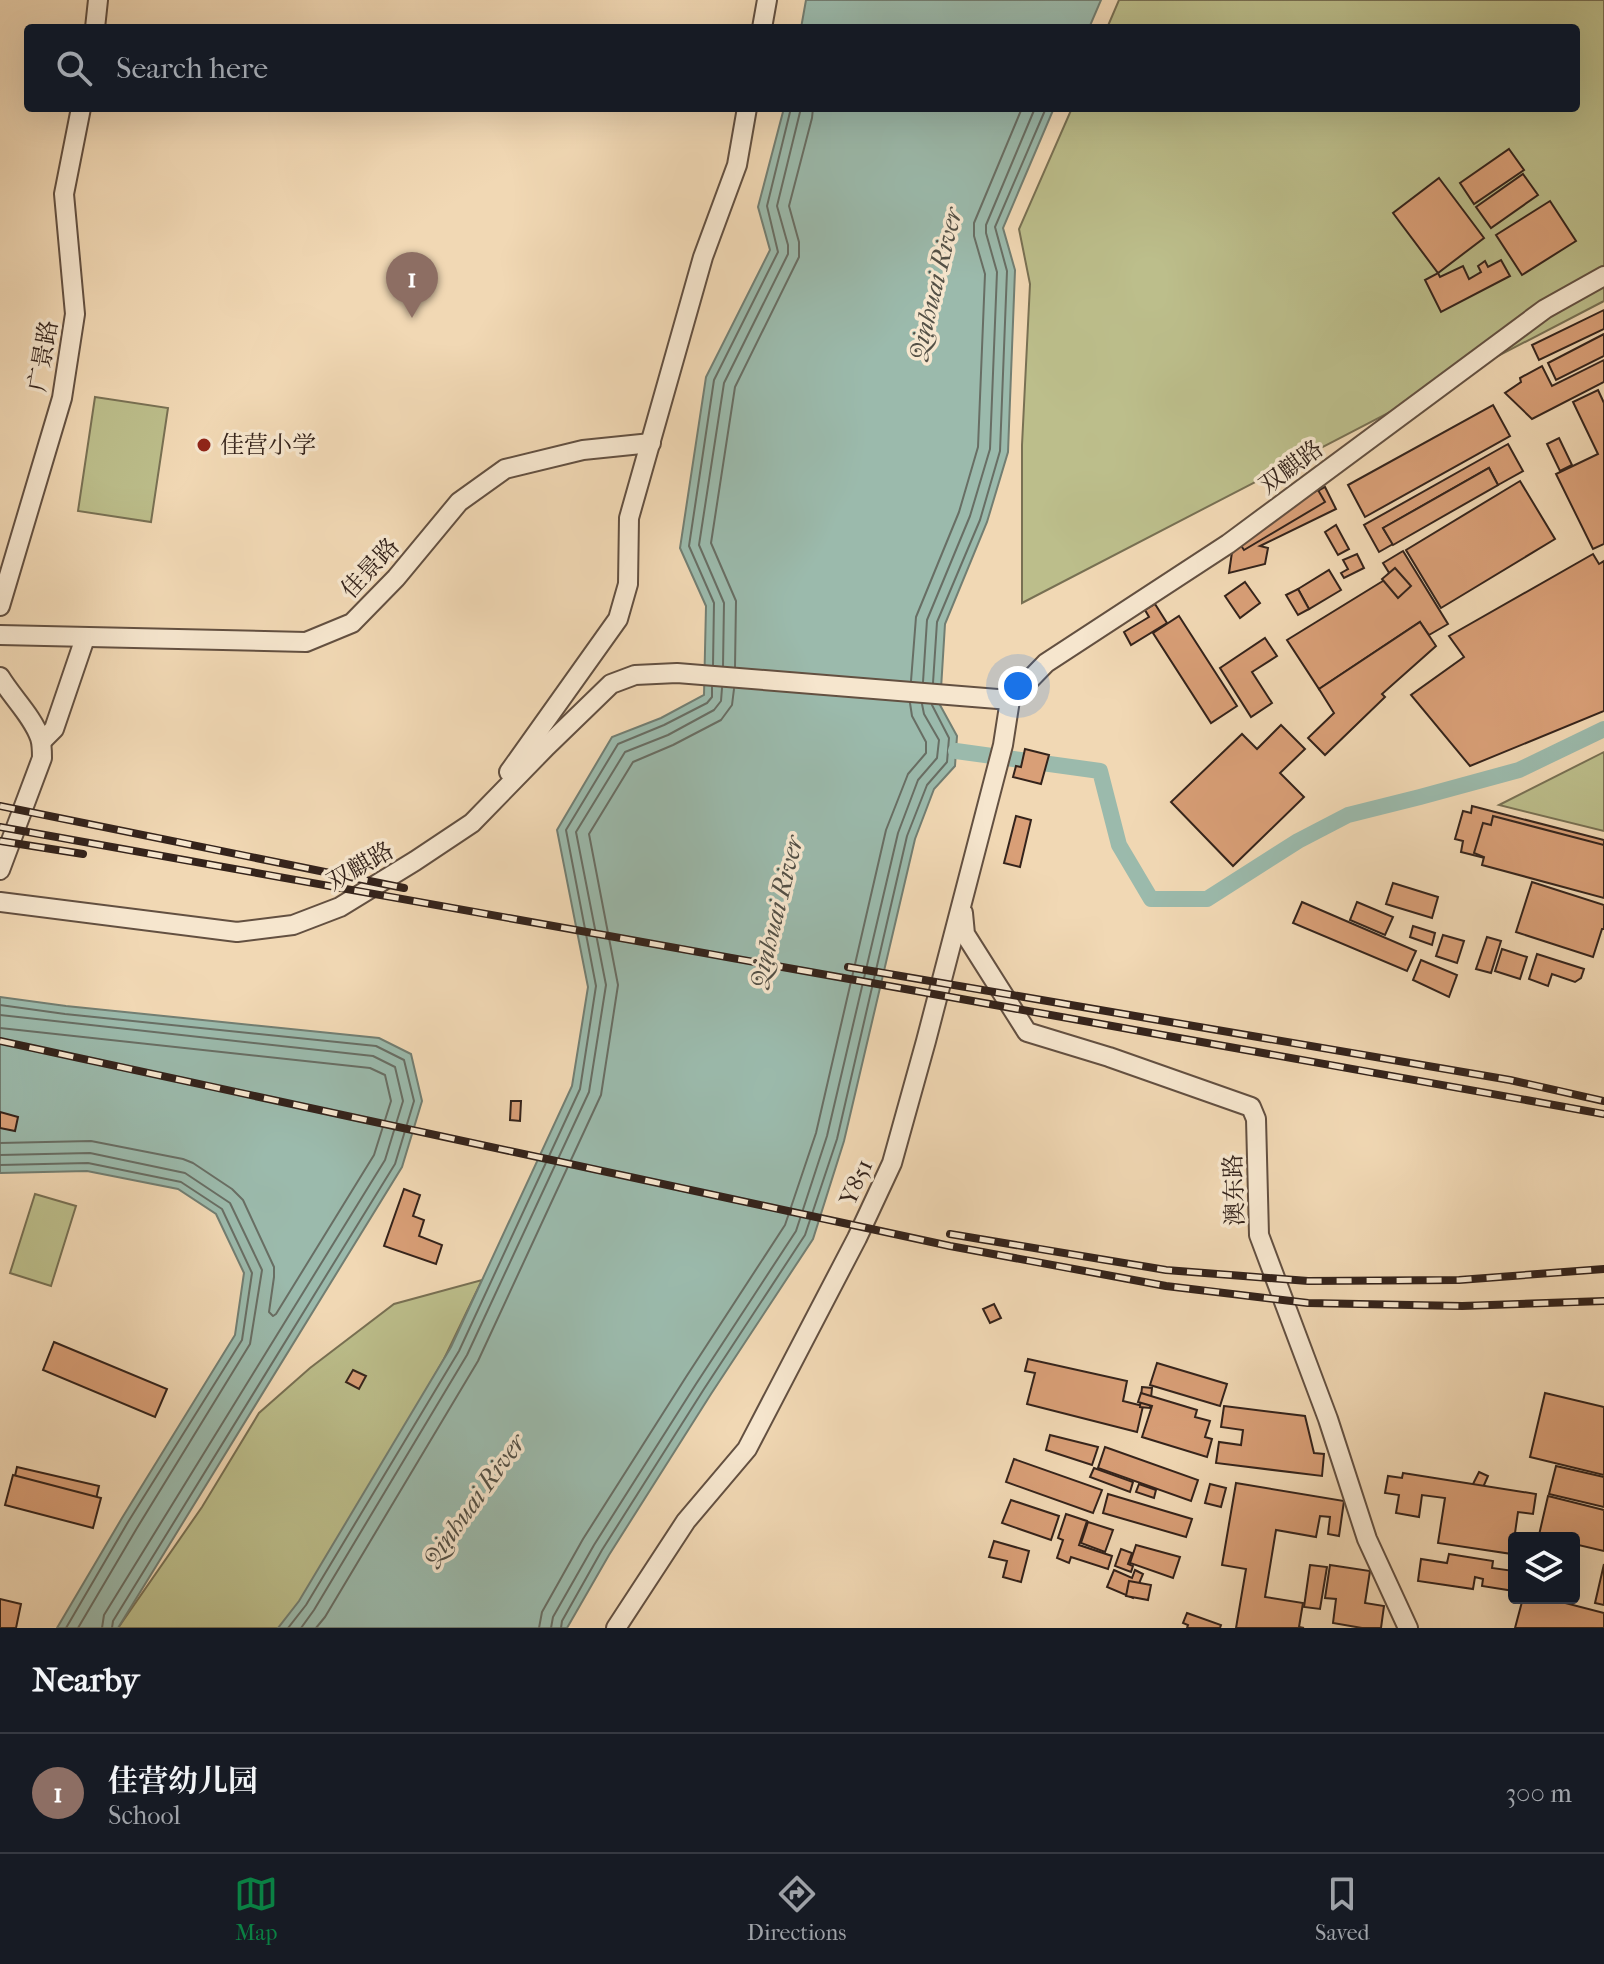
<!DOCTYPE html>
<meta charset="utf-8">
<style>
body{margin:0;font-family:"IM FELL French Canon","Noto Serif SC",serif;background:#20242c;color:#f1f3f6}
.controls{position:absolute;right:24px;bottom:24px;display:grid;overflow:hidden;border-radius:8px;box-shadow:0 8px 32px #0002}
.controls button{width:72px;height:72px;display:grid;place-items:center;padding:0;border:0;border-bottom:2px solid #363941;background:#171b24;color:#f1f3f6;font:40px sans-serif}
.you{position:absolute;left:1018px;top:686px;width:28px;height:28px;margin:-20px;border:6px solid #fff;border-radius:50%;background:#1a73e8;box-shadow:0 0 0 12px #1a73e833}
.badge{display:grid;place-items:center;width:52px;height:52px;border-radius:50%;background:#0b8043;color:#fff;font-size:26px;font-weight:700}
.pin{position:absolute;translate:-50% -66px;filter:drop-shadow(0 2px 4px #0008)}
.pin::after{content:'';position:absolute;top:42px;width:28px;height:24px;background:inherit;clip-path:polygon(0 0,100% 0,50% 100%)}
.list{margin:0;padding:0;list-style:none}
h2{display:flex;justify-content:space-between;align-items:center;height:104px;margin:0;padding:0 32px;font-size:34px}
h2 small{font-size:26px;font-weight:400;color:#9ea1a6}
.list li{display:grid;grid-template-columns:52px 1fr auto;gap:24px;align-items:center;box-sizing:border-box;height:120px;padding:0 32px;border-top:2px solid #363941}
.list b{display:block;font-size:30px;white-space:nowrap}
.list p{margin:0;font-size:26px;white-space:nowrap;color:#9ea1a6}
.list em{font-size:26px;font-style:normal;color:#9ea1a6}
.icon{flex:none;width:44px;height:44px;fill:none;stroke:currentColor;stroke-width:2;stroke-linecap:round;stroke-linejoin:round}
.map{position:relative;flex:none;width:1604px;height:1628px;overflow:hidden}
.search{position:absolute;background:#171b24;box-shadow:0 8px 32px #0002;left:24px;right:24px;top:24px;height:88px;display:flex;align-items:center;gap:20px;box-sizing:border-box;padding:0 28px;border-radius:8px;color:#9ea1a6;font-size:30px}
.sheet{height:224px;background:#171b24}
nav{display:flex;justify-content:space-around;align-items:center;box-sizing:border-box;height:112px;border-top:2px solid #363941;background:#171b24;font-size:22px;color:#9ea1a6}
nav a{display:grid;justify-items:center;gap:4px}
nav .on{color:#0b8043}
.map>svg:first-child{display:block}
</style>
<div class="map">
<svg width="1604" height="1628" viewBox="0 0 1604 1628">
<rect width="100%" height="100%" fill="#f1d8b4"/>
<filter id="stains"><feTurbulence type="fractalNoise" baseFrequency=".0025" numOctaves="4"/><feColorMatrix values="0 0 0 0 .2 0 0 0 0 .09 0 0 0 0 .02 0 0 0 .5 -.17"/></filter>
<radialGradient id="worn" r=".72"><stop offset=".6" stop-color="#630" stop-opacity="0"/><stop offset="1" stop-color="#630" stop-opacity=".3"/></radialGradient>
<g fill="#bcbe8b" stroke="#787053" stroke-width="2">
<path d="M1119 0H1604V301L1022 603V445L1030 284 1019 229 1072 108H1576V28H1107Z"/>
<path d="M95 397 168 408 151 522 78 511Z"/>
<path d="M1604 752V831L1499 805Z"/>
<path d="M35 1194 76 1206 51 1286 10 1273Z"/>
<path d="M482 1280 444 1359 289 1628H118L202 1507 259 1413 310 1368 394 1304Z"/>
</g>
<g fill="#9bbaac" stroke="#727e72" stroke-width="2">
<path d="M806 0H1101L1089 28H801Z"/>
<path d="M784 108H1054L1003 228 1015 270 1008 452 987 522 945 624 940 705 957 736 955 766 934 789 915 839 844 1141 813 1239 711 1394 609 1555 567 1628H278L299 1601 451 1347 572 1086 588 987 557 830 612 737 661 718 704 695 706 606 680 548 706 377 770 250 758 207Z"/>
<path d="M0 997 66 1006 379 1038 411 1054 422 1101 402 1167 118 1628H57L122 1518 235 1335 244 1273 216 1214 178 1189 87 1171 0 1173Z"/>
</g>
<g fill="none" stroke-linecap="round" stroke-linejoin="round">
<g stroke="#686e64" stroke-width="2">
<path d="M713 665 714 603 689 546 714 380 778 252 767 206 791 108"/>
<path d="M723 666 724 603 699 545 724 383 788 254V245L777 206 801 108"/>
<path d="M735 667 736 601 711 543 735 387 799 257V242L789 206 812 118 813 108"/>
<path d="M911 681 916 617 959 512 978 447 985 274 974 236V223L1022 108"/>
<path d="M923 682 927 620 970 516 990 449 997 272 986 233V225L1035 108"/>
<path d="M933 683 937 622 980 520 1000 451 1007 271 995 227 1046 108"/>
<path d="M0 1005 65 1014 376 1046 404 1060 414 1101 395 1164 113 1621 112 1628"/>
<path d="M0 1015 373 1056 395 1067 403 1101 385 1160 104 1615 102 1628"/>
<path d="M0 1028 370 1068 385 1075 391 1101 374 1155 276 1314 273 1316 269 1312 274 1277V1267L243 1200 232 1189 193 1163 183 1159 91 1141 0 1143"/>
<path d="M0 1155 90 1153 185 1173 230 1203 262 1270 250 1344 137 1528 78 1628"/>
<path d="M0 1165 88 1163 181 1182 222 1209 252 1273 242 1340 128 1522 66 1628"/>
<path d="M288 1628 306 1605 459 1351 580 1089 596 986 566 830 618 744 664 725 707 703 712 697V687"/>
<path d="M301 1628 314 1610 467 1355 589 1092 606 985 576 832 625 752 668 735 714 710 721 701 722 688"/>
<path d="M316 1628 325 1617 478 1361 601 1095 618 985 589 834 633 762 673 745 721 720 732 705 734 689"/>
<path d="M539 1628 542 1612 583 1539 686 1377 785 1225 816 1133 886 830 908 774 926 753V742L912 716 910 703"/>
<path d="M551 1628 553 1617 594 1545 696 1384 796 1231 827 1136 898 833 918 780 937 758 939 740 924 714 922 704"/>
<path d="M561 1628 562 1621 602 1550 704 1389 805 1235 837 1139 907 836 927 785 947 762 949 738 932 705"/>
</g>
<path stroke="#9bbaac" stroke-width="16" d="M956 751 1100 771 1119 845 1151 899H1207L1298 841 1348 815 1420 797 1519 770 1604 729"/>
</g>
<g fill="#d99f77" stroke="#34231b" stroke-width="2">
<path d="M1509 149 1524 170 1474 204 1460 183Z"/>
<path d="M1523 174 1538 195 1491 228 1476 207Z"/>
<path d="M1439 178 1484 238 1438 273 1393 213Z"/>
<path d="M1550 201 1576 241 1522 275 1496 235Z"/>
<path d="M1501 260 1510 276 1441 312 1425 280 1438 273 1440 277 1463 266 1469 279 1481 272 1478 266 1485 261 1488 267Z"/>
<path d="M1604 310V329L1539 360 1532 345Z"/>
<path d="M1604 334V356L1556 380 1548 363Z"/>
<path d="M1604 360V382L1532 419 1505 393 1521 382 1520 378 1542 366 1552 386Z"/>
<path d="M1598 390 1604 403V544L1593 549 1556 474 1598 454 1573 402Z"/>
<path d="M1493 405 1510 436 1365 517 1348 485Z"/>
<path d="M1559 438 1572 465 1560 471 1547 444Z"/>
<path d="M1508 444 1523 471 1498 485 1489 468 1383 528 1393 544 1379 552 1364 525Z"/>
<path d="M1489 468 1498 485 1393 545 1383 528Z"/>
<path d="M1520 481 1555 539 1441 608 1406 550Z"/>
<path d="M1325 487 1336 509 1260 546 1268 548 1265 564 1229 573 1234 538Z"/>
<path d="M1318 490 1325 502 1244 550 1236 538Z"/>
<path d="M1336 525 1349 549 1338 555 1325 532Z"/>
<path d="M1403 551 1448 624 1429 635 1420 622 1319 689 1287 640 1391 576 1383 563Z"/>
<path d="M1357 554 1364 568 1344 578 1341 573 1348 569 1343 560Z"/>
<path d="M1593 554 1599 564 1604 561V711L1470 766 1411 695 1464 657 1449 636Z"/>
<path d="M1395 568 1411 586 1398 598 1382 579Z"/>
<path d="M1329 570 1341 590 1309 609 1298 589Z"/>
<path d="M1245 582 1260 603 1240 618 1225 596Z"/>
<path d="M1298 589 1309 609 1298 615 1286 595Z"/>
<path d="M1155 604 1167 623 1131 645 1124 632 1149 617 1145 610Z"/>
<path d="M1179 616 1237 706 1211 723 1153 633Z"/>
<path d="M1420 622 1436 646 1382 694 1385 697 1325 755 1308 738 1334 713 1319 689Z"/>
<path d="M1265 638 1277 656 1252 672 1272 703 1251 717 1220 668Z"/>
<path d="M1281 725 1305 749 1280 773 1304 797 1233 866 1171 802 1242 734 1257 749Z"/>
<path d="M1025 749 1049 755 1041 784 1013 777 1016 766 1021 767Z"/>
<path d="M1472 806 1604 840V888L1461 852 1463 841 1455 839 1463 811 1471 813Z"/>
<path d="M1016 816 1031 820 1020 867 1004 863Z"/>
<path d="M1493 816 1604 845V898L1482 865 1484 857 1474 853 1483 823 1491 825Z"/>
<path d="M1532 882 1604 905V929H1602L1593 957 1516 932Z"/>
<path d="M1393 883 1438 897 1432 918 1386 904Z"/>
<path d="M1302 902 1416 951 1407 971 1293 923Z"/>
<path d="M1357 902 1393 917 1385 935 1350 920Z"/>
<path d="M1413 926 1435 933 1432 945 1410 937Z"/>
<path d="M1443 935 1464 941 1457 963 1436 956Z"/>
<path d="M1487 937 1501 941 1491 973 1476 969Z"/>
<path d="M1502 949 1527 957 1520 979 1495 971Z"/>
<path d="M1537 954 1584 969 1581 978 1575 982 1552 974 1548 986 1529 979Z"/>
<path d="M1421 960 1457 975 1449 997 1413 980Z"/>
<path d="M511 1101H521L520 1121 510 1120Z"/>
<path d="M0 1112 18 1117 15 1131 0 1128Z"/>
<path d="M404 1189 420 1195 413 1216 424 1220 419 1236 442 1245 436 1264 384 1246Z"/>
<path d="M994 1304 1001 1318 990 1323 983 1309Z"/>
<path d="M54 1342 167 1389 155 1417 43 1370Z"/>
<path d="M1028 1359 1127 1381 1123 1401 1143 1406 1137 1432 1027 1404 1035 1373 1025 1371Z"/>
<path d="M1157 1363 1227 1384 1220 1406 1150 1385Z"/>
<path d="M353 1370 366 1376 359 1389 346 1382Z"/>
<path d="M1142 1387 1152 1388 1150 1408 1140 1407Z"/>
<path d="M1141 1393 1197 1410 1195 1417 1210 1421 1205 1437 1212 1439 1207 1457 1142 1437 1152 1406 1138 1402Z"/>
<path d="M1545 1393 1604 1407V1475L1530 1457Z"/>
<path d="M1224 1406 1305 1416 1314 1453 1324 1454 1322 1476 1216 1463 1219 1442 1241 1445 1243 1430 1221 1427Z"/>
<path d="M1050 1435 1098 1447 1092 1465 1046 1450Z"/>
<path d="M1105 1447 1198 1480 1191 1501 1098 1468Z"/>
<path d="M1014 1459 1102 1490 1093 1513 1006 1482Z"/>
<path d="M1556 1466 1604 1477V1507L1549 1494Z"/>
<path d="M17 1467 99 1486 92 1517 10 1498Z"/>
<path d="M1094 1468 1133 1482 1130 1492 1090 1477Z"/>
<path d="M1479 1472 1488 1476 1481 1492 1471 1488Z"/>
<path d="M1403 1473 1536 1494 1533 1514 1518 1512 1512 1554 1438 1543 1445 1498 1422 1495 1419 1517 1396 1513 1399 1495 1385 1493 1388 1476 1402 1478Z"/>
<path d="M13 1475 101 1498 93 1528 5 1505Z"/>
<path d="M1236 1483 1344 1501 1339 1536 1328 1534 1330 1517 1320 1516 1316 1537 1276 1530 1265 1597 1303 1603 1299 1627 1304 1628H1236L1246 1569 1222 1565Z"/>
<path d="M1139 1484 1156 1490 1154 1498 1136 1492Z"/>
<path d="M1210 1484 1226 1488 1221 1507 1205 1503Z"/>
<path d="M1108 1494 1192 1519 1186 1537 1103 1513Z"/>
<path d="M1548 1496 1604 1510V1551L1574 1544V1538H1550L1539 1535Z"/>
<path d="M1011 1500 1059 1516 1051 1540 1002 1523Z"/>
<path d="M1066 1514 1087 1521 1079 1545 1112 1556 1108 1569 1071 1557 1069 1563 1057 1558 1063 1540 1058 1538Z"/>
<path d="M1088 1522 1113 1530 1105 1552 1081 1543Z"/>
<path d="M994 1541 1029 1551 1021 1582 1003 1577 1007 1561 989 1557Z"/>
<path d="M1136 1545 1180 1557 1173 1578 1130 1563Z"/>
<path d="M1121 1549 1132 1553 1128 1564 1133 1566 1131 1572 1115 1566Z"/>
<path d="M1449 1554 1493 1561 1492 1568 1514 1571V1591L1482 1586 1483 1579 1475 1577 1473 1589 1418 1581 1421 1559 1447 1563Z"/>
<path d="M1604 1564V1605L1595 1603Z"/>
<path d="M1310 1565 1327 1567 1320 1609 1304 1607Z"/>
<path d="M1330 1565 1370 1571 1365 1603 1384 1606 1381 1628H1362L1333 1623 1336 1599 1325 1598Z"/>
<path d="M1114 1570 1132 1578 1135 1570 1143 1574 1133 1598 1107 1587Z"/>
<path d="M1129 1581 1151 1585 1148 1600 1126 1596Z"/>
<path d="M1523 1598H1546L1604 1613V1628H1515Z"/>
<path d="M0 1599 21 1604 16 1628H0Z"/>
<path d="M1187 1613 1221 1625 1220 1628H1187L1188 1625 1183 1623Z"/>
</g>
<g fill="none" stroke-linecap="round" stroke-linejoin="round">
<defs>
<g id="street">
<path d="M95 28 98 0"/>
<path d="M762 28 767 0"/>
<path d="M0 606 62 398 75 314 64 194 81 108"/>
<path d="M0 635 306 642 352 623 396 578 459 502 505 469 583 450 651 443"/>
<path d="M0 677C12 697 33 717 40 738 42 744 42 751 42 758L0 870"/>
<path d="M1010 700 1046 663 1228 544 1545 309 1604 276"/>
<path d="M42 741 54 729 85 638"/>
<path d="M509 772 618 619 628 584 629 518 703 257 737 165 747 108"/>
<path d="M0 902 237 932 293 925 340 907 415 861 472 823 547 746 611 684 635 675 677 673 1010 700"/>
<path d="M963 913 965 934 1027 1032 1109 1057 1251 1107 1256 1119 1259 1235 1328 1419 1367 1539 1408 1628"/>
<path d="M616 1628 686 1521 747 1449 857 1238 892 1163 926 1041 1003 745 1010 700"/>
</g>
</defs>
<use href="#street" stroke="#635041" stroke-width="22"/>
<use href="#street" stroke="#f6e6ce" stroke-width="18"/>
<defs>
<g id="rail">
<path d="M0 806 404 888"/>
<path d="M0 827 1604 1114"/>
<path d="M0 841 83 854"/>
<path d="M848 967 1510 1080 1604 1101"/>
<path d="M0 1041 950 1246 1166 1286 1308 1303 1462 1306 1604 1301"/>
<path d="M950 1234 1166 1270 1308 1281 1459 1280 1604 1269"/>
</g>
</defs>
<use href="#rail" stroke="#34231b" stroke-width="8"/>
<use href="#rail" stroke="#f6e6ce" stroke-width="5" stroke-dasharray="15" stroke-linecap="butt"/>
</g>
<circle fill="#8f2418" stroke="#f6e6ce" stroke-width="3" cx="204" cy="445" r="8"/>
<g text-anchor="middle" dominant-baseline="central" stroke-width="7" stroke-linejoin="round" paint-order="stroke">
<g font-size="24" fill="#34231b" stroke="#f6e6ce">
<text transform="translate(43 356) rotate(-80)">广景路</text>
<text transform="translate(1291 467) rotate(-37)">双麒路</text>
<text transform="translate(370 568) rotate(-47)">佳景路</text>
<text transform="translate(360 866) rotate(-30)">双麒路</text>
<text transform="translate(856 1182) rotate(-66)">Y851</text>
<text transform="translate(1234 1190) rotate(-92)">澳东路</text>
</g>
<g font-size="24" fill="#34231b" stroke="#f6e6ce" text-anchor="start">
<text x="220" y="445">佳营小学</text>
</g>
<g font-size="26" font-style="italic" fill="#535046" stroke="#f6e6ce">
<text transform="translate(935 284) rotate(-76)">Qinhuai River</text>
<text transform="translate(776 912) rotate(-76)">Qinhuai River</text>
<text transform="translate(474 1500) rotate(-54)">Qinhuai River</text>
</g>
</g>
<rect width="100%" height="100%" filter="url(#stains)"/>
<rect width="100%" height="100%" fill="url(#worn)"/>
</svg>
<div class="controls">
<button><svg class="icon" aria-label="layers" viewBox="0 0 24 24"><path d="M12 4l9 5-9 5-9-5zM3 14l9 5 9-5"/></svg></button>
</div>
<div class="you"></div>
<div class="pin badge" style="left:412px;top:318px;background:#8d6e63">1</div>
<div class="search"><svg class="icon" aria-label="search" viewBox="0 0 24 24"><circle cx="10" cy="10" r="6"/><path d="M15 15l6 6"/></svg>Search here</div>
</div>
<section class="sheet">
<h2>Nearby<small></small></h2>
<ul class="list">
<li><span class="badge" style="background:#8d6e63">1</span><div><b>佳营幼儿园</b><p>School</p></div><em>300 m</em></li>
</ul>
</section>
<nav>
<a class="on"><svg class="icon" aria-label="map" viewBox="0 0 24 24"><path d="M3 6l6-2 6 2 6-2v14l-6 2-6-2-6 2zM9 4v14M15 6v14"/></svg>Map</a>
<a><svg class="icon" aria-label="directions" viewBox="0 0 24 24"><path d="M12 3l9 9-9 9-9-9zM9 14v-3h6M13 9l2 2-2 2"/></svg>Directions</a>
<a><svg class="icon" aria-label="saved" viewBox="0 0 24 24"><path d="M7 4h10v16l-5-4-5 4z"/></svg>Saved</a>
</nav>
